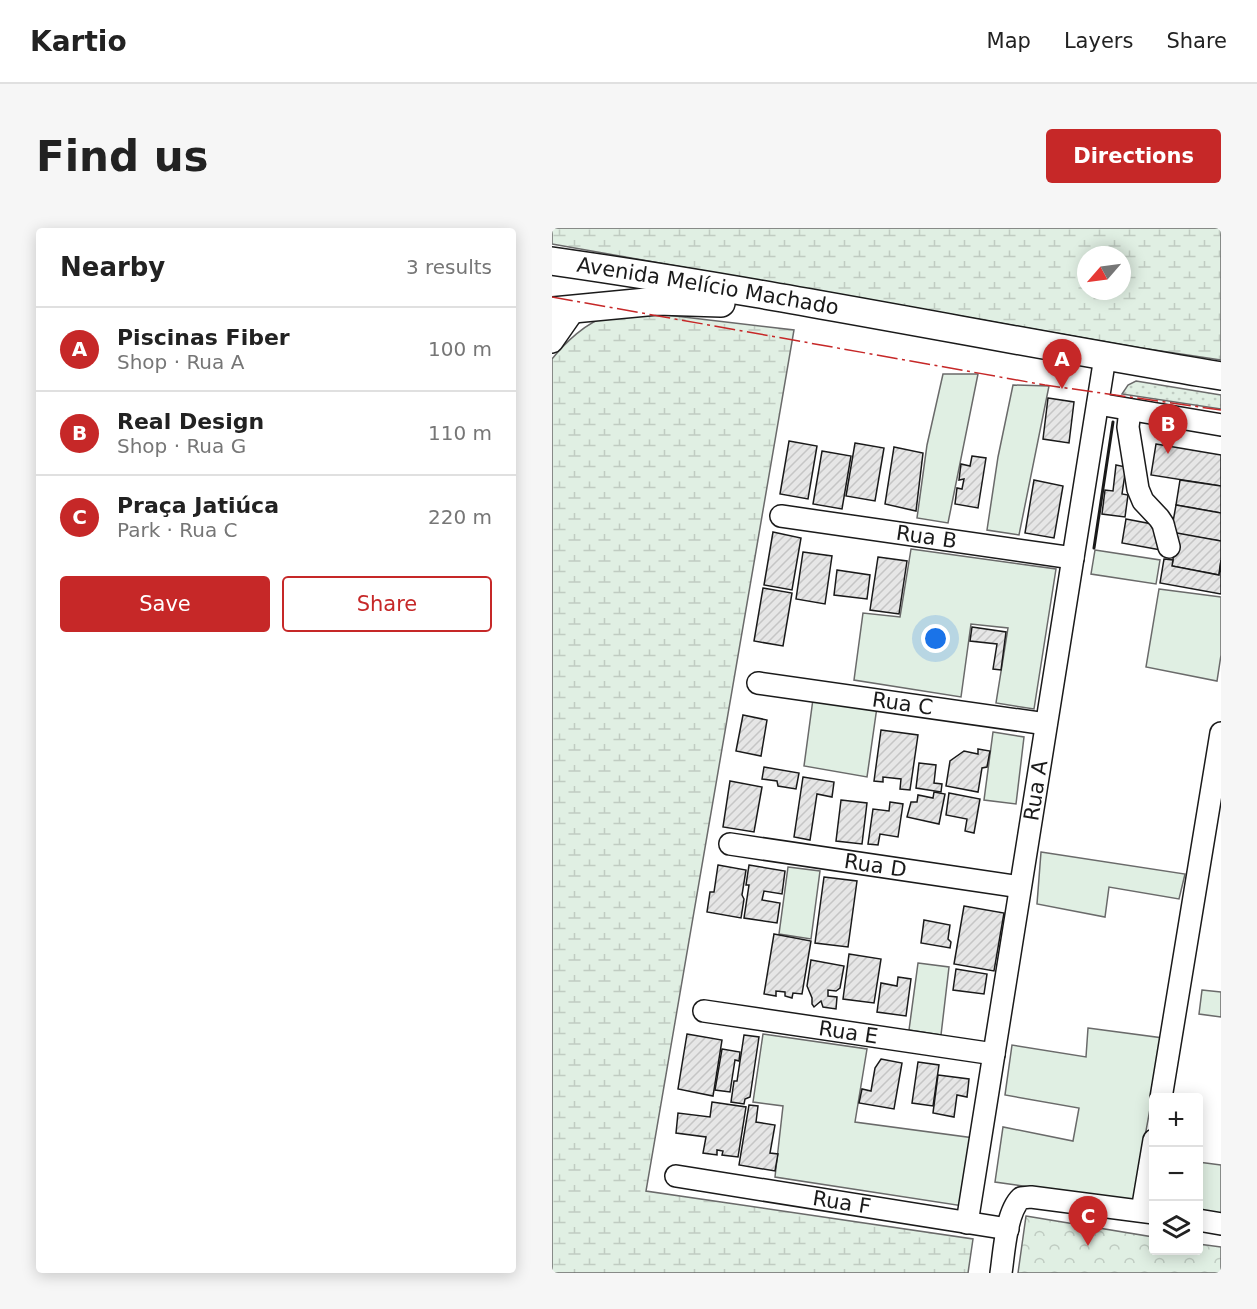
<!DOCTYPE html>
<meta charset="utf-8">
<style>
body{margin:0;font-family:"DejaVu Sans",sans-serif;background:#f6f6f6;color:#222}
.controls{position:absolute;right:18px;bottom:18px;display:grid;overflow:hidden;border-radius:6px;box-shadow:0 3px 15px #0003}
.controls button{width:54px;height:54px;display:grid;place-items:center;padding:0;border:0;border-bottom:2px solid #e0e0e0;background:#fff;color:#222;font:30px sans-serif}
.compass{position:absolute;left:525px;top:18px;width:54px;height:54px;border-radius:50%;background:#fff;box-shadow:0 3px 15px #0003;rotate:242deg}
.you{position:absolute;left:384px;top:411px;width:21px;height:21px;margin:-15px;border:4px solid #fff;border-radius:50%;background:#1a73e8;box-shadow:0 0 0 9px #1a73e833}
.badge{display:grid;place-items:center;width:39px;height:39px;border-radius:50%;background:#c62828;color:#fff;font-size:20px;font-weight:700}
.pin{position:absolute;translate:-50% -50px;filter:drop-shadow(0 2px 3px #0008)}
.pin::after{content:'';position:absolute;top:32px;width:21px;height:18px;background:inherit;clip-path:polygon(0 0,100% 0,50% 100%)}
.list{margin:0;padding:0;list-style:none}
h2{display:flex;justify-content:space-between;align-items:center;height:78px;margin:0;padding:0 24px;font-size:26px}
h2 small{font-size:20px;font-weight:400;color:#767676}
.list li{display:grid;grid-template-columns:39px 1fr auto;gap:18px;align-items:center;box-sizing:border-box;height:84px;padding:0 24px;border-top:2px solid #e0e0e0}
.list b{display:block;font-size:22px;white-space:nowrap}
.list p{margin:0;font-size:20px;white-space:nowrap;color:#767676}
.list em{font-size:20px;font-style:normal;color:#767676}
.actions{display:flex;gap:12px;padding:18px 24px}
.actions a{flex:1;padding:14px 0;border:2px solid #c62828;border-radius:6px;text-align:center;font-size:21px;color:#c62828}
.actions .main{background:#c62828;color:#fff}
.icon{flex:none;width:33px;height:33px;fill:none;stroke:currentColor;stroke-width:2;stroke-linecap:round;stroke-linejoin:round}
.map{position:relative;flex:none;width:669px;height:1045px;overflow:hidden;border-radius:6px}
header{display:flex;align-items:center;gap:36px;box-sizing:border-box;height:84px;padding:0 30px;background:#fff;border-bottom:2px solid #e0e0e0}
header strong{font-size:28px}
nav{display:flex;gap:33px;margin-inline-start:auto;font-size:21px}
.intro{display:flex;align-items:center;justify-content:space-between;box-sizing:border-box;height:144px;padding:0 36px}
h1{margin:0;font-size:42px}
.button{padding:15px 27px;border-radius:6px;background:#c62828;color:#fff;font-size:21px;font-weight:700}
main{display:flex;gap:36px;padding:0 36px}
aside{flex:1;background:#fff;border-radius:6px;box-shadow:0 3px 15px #0003}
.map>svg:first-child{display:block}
</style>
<header>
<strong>Kartio</strong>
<nav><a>Map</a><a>Layers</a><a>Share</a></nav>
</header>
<div class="intro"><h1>Find us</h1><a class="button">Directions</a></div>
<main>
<aside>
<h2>Nearby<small>3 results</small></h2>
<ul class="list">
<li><span class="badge">A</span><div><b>Piscinas Fiber</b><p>Shop · Rua A</p></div><em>100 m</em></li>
<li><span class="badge">B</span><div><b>Real Design</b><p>Shop · Rua G</p></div><em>110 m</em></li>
<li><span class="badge">C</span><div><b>Praça Jatiúca</b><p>Park · Rua C</p></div><em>220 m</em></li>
</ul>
<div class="actions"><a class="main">Save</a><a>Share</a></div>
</aside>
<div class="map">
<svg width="669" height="1045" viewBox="0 0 669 1045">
<defs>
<pattern id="wetland-marsh" width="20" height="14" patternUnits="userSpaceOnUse" patternTransform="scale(1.5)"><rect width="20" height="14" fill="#e0efe3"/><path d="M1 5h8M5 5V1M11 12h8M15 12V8" fill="none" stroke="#c0ccc2"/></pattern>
<pattern id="park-crowns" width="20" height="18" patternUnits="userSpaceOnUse" patternTransform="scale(1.5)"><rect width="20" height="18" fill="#e0efe3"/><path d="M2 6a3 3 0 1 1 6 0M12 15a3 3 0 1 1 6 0" fill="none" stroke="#c0ccc2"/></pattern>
<pattern id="garden-dots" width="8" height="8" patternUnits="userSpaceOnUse" patternTransform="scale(1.5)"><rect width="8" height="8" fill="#e0efe3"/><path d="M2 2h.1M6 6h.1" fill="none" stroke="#c0ccc2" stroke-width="1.8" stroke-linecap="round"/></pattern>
<pattern id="building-hatch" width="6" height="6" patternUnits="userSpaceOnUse" patternTransform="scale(1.5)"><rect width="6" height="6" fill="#e6e6e6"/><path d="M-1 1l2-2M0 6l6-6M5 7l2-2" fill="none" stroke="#c5c5c5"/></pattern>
</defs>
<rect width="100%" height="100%" fill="#fff"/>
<g fill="#e0efe3" stroke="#6a6a6a" stroke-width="1.5">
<path d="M391 146H426L396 295 365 290 375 217Z"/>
<path d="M461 157 497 158 467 307 435 302 446 229Z"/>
<path d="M359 321 504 341 482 481 444 475 456 400 419 396 409 469 302 452 311 385 348 389Z"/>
<path d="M543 322 608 332 604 356 539 346Z"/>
<path d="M607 361 669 369V427L665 453 594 439Z"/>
<path d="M261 471 325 479 315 549 252 538Z"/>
<path d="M441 504 472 509 464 576 432 572Z"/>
<path d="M489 624 633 646 627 671 557 659 553 689 485 676Z"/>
<path d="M236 639 268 643 259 711 227 706Z"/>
<path d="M366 735 397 739 389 807 357 802Z"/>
<path d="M650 762 669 764V789L647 786Z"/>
<path d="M536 800 611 810 581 974 443 954 451 899 521 913 527 880 453 867 460 817 534 829Z"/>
<path d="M211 806 315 821 303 894 422 910 411 978 223 949 231 878 201 874Z"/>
<path d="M646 934 669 937V988L647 984Z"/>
</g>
<g fill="url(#wetland-marsh)" stroke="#6a6a6a" stroke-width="1.5" fill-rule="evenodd">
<path d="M0 0H669V132L589 120 0 16ZM534 27H570V63H534Z"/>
<path d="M106 86 242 102 94 963 421 1011 416 1045H0V131C12 116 35 93 55 89 68 86 92 87 106 86Z"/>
</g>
<path fill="url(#park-crowns)" stroke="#6a6a6a" stroke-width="1.5" d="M474 988 601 1009 602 1022H646L647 1016 669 1019V1045H466Z"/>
<path fill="url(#garden-dots)" stroke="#6a6a6a" stroke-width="1.5" d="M584 153 669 167V181L570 166 576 157Z"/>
<g fill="url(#building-hatch)" stroke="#1a1a1a" stroke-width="1.5">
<path d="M496 170 522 174 517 215 491 211Z"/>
<path d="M237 213 265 218 256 271 228 266Z"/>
<path d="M303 215 332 220 323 273 294 268Z"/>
<path d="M604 216 669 227V258L599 247Z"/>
<path d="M342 219 371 225 364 283 333 276Z"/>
<path d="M270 223 299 228 290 281 261 276Z"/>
<path d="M420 228 434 230 426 280 403 276 405 260 410 261 412 251 407 252 409 236 418 238Z"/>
<path d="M564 237 574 239 570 266 576 267 573 289 550 286 553 262 561 263Z"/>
<path d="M482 252 511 258 502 310 473 305Z"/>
<path d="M628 252 669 258V285L624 277Z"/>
<path d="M624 277 669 285V313L619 305Z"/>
<path d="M574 291 600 296 609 322 570 315Z"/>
<path d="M221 304 249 310 240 362 212 357Z"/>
<path d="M625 305 669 313V332L667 347 620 338Z"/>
<path d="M251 324 280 328 273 376 244 371Z"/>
<path d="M326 329 355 333 347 386 318 382Z"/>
<path d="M612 331 621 332 620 338 667 347 669 332V366L608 355Z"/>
<path d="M285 342 318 347 315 371 282 367Z"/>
<path d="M211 360 240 365 231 418 202 413Z"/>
<path d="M420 399 454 404 449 442 441 441 445 416 418 413Z"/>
<path d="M191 487 215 492 209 528 184 523Z"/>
<path d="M329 502 366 507 358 562 348 561 349 551 331 549V554L322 553Z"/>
<path d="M426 521 438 523 435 539 430 540 426 564 394 558 398 533 412 523 426 526Z"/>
<path d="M367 535 384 537 382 555 390 556 389 564 364 560Z"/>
<path d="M212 539 247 545 244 561 226 558 225 553 210 551Z"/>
<path d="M251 549 282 554 280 569 265 566 258 612 242 609Z"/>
<path d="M178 553 210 559 202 604 171 599Z"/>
<path d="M382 564 393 566 387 596 355 589 359 574H365L366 567 381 570Z"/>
<path d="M397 565 428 571 422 605 413 603 415 591 394 587Z"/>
<path d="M289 572 315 575 310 616 284 613Z"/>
<path d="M338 574 351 576 346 609 328 606 326 617 316 616 321 581 337 583Z"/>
<path d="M166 637 194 642 190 667 192 671 189 690 155 684 158 664H162Z"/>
<path d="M197 637 233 643 230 666 212 663 210 672 228 675 225 695 192 690 197 657H194Z"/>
<path d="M272 649 305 653 296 719 263 715Z"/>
<path d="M412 678 452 685 442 743 402 736Z"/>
<path d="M372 692 398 697 396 711 399 714 398 720 369 715Z"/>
<path d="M222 706 259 713 250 766 241 765 240 770 233 768V764L224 763V768L212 766Z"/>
<path d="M297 726 329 731 322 775 291 771Z"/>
<path d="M259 732 292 738 288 760 284 763 276 762V768L285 769 284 781 271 779 269 773 262 779 260 776V770L255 758Z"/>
<path d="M404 741 435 746 432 766 401 762Z"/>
<path d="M346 749 359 751 354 788 325 784 329 755 345 758Z"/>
<path d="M135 806 170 812 161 868 126 861Z"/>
<path d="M192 807 207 809 198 869 193 871 192 876 179 874 182 853H185Z"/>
<path d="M170 821 188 824 187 833 183 832 178 864 163 862Z"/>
<path d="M329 831 350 835 342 881 307 875 310 861 319 863 323 840Z"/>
<path d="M366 834 387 837 381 878 360 875Z"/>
<path d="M386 847 417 851 415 869 405 867 402 889 381 885Z"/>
<path d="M160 874 194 879 186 929 170 927 171 923 165 922V927L151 925 154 909 124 905 126 885 158 889Z"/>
<path d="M197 877 206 878 204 894 223 897 218 925 226 926 223 943 187 937Z"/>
</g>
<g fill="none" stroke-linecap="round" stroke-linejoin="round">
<defs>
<g id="minor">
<path d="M0 114 23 81"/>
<path d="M546 176 669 197"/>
<path d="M578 182 576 199 586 261 591 273 607 290 611 296 617 319"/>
<path id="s1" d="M229 288 521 330"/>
<path id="s2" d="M206 455 494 496"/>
<path id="s3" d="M178 616 468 659"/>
<path id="s4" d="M152 783 442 826"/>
<path d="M609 870 669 505"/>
<path id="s5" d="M124 948 456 1001"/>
<path d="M590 983 602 912"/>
<path d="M646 992 669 996"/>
<path id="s6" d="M415 995 553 129"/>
<path d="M449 1045C452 1025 454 984 469 970L479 969 602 985"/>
</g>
<g id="major">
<path id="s7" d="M0 33C224 65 446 111 669 148"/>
<path d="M0 83 105 73 169 75"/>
</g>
</defs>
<use href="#minor" stroke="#1a1a1a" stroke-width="24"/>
<use href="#major" stroke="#1a1a1a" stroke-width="30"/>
<use href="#minor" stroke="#fff" stroke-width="21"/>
<use href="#major" stroke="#fff" stroke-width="27"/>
<path stroke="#1a1a1a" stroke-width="3" d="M542 320 561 194"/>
<path stroke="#c62828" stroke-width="1.5" stroke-dasharray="21 4.5 3 4.5" stroke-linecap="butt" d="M0 69 493 157 669 182"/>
</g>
<g text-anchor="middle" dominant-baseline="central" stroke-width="4.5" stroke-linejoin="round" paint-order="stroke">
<g font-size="21" fill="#1a1a1a" stroke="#fff">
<text stroke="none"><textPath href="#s7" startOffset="158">Avenida Melício Machado</textPath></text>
<text stroke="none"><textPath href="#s1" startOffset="147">Rua B</textPath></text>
<text stroke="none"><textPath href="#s2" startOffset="146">Rua C</textPath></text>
<text stroke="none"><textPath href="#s6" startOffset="438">Rua A</textPath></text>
<text stroke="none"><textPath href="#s3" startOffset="147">Rua D</textPath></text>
<text stroke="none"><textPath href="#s4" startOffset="146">Rua E</textPath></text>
<text stroke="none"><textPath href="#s5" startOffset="168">Rua F</textPath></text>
</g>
</g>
</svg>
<div class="controls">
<button>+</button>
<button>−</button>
<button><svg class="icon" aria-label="layers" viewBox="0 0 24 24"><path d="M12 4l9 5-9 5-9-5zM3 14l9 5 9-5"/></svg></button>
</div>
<svg class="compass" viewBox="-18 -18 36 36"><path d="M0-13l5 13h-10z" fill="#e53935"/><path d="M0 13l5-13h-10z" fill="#767676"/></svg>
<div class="you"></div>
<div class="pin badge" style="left:510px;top:161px">A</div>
<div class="pin badge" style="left:616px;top:226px">B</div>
<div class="pin badge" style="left:536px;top:1018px">C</div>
</div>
</main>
